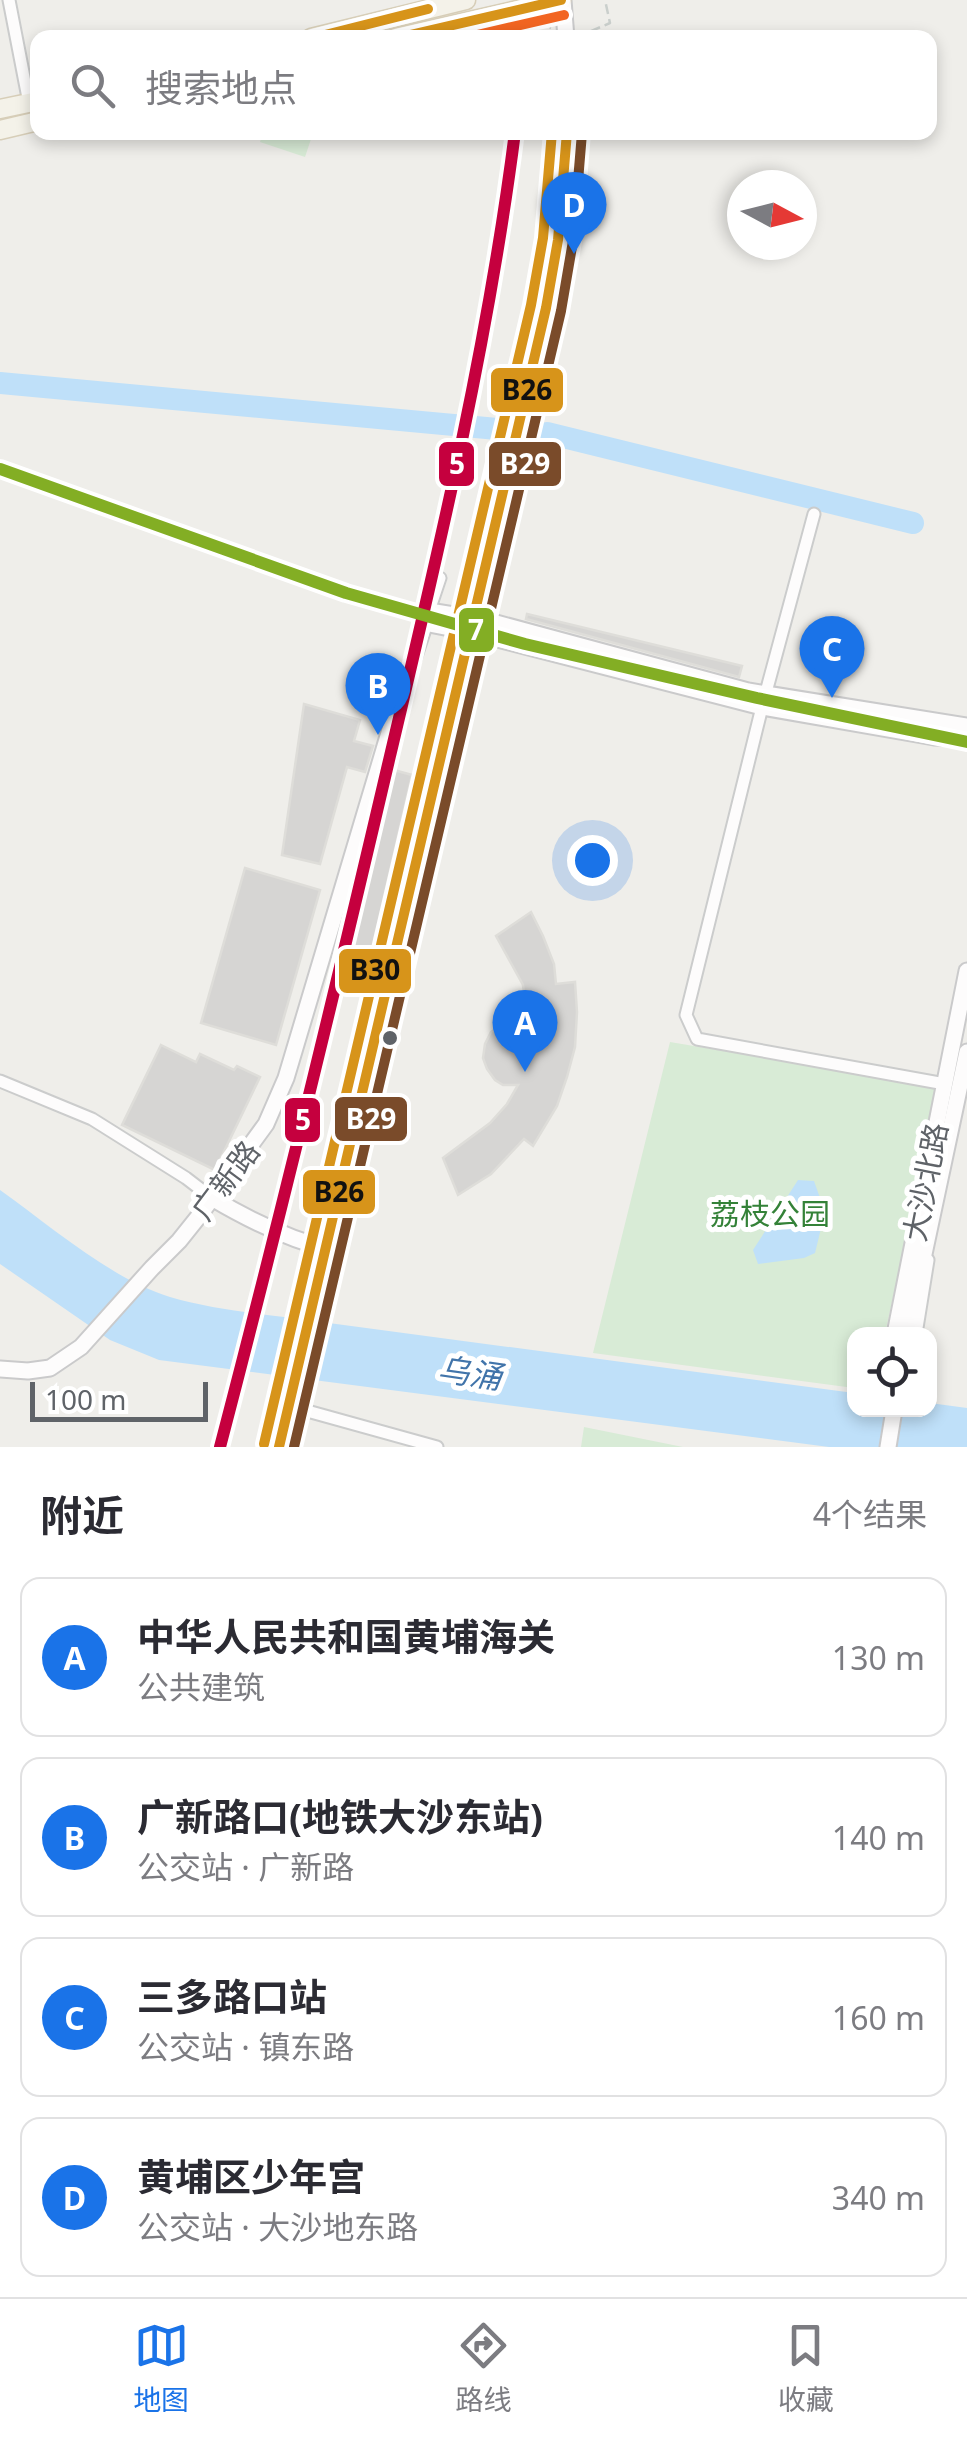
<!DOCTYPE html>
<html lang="zh">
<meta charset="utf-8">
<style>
body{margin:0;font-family:"Noto Sans","Noto Sans SC",sans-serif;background:#f7f7f7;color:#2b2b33}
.controls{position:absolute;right:30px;bottom:30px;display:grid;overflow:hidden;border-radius:20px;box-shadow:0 5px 15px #0003}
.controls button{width:90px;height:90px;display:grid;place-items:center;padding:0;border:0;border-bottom:2px solid #e1e1e2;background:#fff;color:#2b2b33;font:50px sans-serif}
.compass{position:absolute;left:727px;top:170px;width:90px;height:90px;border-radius:50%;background:#fff;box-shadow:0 5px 15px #0003;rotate:97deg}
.scale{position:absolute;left:30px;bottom:25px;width:178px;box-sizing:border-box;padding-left:10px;border:5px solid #5f6368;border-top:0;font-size:28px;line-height:35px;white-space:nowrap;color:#5f6368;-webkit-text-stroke:8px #fff;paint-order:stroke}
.you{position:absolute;left:592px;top:860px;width:35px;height:35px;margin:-25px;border:8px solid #fff;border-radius:50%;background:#1a73e8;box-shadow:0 0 0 15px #1a73e833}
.badge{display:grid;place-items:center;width:65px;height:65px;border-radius:50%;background:#1a73e8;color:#fff;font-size:32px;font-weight:700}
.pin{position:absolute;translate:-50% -82px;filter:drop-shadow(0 2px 5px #0008)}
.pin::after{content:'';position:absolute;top:52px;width:35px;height:30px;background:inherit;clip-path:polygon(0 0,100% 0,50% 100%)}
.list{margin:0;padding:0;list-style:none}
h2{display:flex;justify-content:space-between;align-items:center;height:130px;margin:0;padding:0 40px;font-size:42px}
h2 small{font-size:32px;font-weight:400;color:#7c7c81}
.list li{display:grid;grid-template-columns:65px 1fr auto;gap:30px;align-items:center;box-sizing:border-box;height:160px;margin:0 20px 20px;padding:0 20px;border:2px solid #e1e1e2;border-radius:20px}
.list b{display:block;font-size:38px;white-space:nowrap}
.list p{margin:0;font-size:32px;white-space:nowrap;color:#7c7c81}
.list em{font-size:32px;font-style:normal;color:#7c7c81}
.icon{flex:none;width:55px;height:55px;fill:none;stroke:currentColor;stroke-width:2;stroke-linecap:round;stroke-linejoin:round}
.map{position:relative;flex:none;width:967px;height:1447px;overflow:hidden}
.search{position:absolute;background:#fff;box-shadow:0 5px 15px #0003;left:30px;right:30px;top:30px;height:110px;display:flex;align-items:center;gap:25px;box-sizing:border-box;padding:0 35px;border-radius:20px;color:#7c7c81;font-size:38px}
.sheet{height:850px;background:#fff}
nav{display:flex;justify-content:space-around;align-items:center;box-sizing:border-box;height:140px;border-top:2px solid #e1e1e2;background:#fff;font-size:28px;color:#7c7c81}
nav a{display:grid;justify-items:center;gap:5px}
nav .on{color:#1a73e8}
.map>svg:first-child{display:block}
</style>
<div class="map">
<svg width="967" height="1447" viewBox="0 0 967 1447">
<rect width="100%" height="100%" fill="#efeeea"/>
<g fill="#d8ebd6">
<path d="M263 133V132L313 133 305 157 260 142Z"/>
<path d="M670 1042 939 1087 885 1334H854V1388L593 1353Z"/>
<path d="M584 1427 683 1447H684H581Z"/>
</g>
<g fill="#bfe0f9">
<path d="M798 1180 814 1181 825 1212 815 1253 804 1258 758 1264 753 1250Z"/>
<path d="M0 1190C51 1226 109 1278 170 1297 207 1308 246 1312 284 1317L854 1393V1410H930V1403L967 1408V1447H829L159 1360 110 1340 0 1264Z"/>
</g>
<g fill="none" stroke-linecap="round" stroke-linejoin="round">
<g stroke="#bfe0f9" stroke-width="22">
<path d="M0 383 497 429"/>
<path d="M547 433 913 523"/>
</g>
</g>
<g fill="#d6d5d3" stroke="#deddd9" stroke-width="2.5">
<path d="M527 614 742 666 739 677 526 619Z"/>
<path d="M304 704 360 720 354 741 373 746 365 772 347 767 320 864 282 855Z"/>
<path d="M390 769 412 775 366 975 338 968 363 860Z"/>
<path d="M245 868 320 890 276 1045 201 1023Z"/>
<path d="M531 912 543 936 554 964 556 984 575 982 577 1012 575 1047 567 1077 557 1106 533 1146 524 1139 491 1174 458 1195 443 1158 490 1123 507 1104 518 1085H503L495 1080 487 1069 483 1058 485 1044 491 1032 503 1025 515 1024 528 1027 523 985 496 936Z"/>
<path d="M161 1045 196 1062 200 1054 234 1070 237 1066 260 1077 215 1170 122 1125Z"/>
</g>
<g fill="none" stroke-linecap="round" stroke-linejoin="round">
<defs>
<g id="street">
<path d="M9 0 29 103"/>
<path d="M814 514 762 707 686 1015 697 1039 945 1084"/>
<path d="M429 611 440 578"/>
<path d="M0 1081 92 1119 186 1178 212 1198"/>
<path d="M916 1334 928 1260"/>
<path d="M300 1409 437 1447"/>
</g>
<g id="secondary">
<path d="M563 0 566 38"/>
<path d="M424 623 470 632 762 707 934 737 967 738"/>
<path d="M212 1198C249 1220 290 1240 332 1250"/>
<path d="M895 1334 967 971"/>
<path d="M907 1334 967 1052"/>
<path d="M0 1369 28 1371 50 1368 81 1347 152 1268 179 1241 199 1216 266 1124 286 1078 394 716 429 611 485 620 748 691 967 726"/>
<path d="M279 1447 396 955 546 308 558 240 567 132"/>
<path d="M292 1447 548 355 570 235 578 132"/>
<path d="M888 1447 894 1410"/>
</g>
<g id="primary">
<path d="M311 38 466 0"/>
<path d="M395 38 561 0"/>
<path d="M0 109 38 101"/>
<path d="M0 130 38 121"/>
</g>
</defs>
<use href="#street" stroke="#cbcccc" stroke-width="15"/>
<use href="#secondary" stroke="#cacacb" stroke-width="19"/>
<use href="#primary" stroke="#d7ceb8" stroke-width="21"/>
<g stroke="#cacfcc" stroke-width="2.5" stroke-dasharray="10 5" stroke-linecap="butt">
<path d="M541 18 543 26 551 28"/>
<path d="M577 37 610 23 605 0"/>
</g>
<use href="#street" stroke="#fdfcfc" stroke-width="11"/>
<use href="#secondary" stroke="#fdfcfc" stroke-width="15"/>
<use href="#primary" stroke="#f4f2e9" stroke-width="18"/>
<defs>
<g id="bus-1">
<path d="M313 38 428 9"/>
<path d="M397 38 561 0"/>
<path d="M279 1447 546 308 558 240 567 132"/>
</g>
<path id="bus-2" d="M294 1447 561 311 573 241 582 133"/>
<path id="bus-3" d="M264 1444 531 305 543 238 552 132"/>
<path id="bus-4" d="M464 38 564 15"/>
</defs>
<use href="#bus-1" stroke="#fff" stroke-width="18"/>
<use href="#bus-2" stroke="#fff" stroke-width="18"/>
<use href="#bus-3" stroke="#fff" stroke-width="18"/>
<use href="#bus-4" stroke="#fff" stroke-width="18"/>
<use href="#bus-1" stroke="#d7941a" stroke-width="10"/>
<use href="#bus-2" stroke="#7a4b2a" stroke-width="10"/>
<use href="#bus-3" stroke="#d7941a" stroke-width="10"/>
<use href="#bus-4" stroke="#f26522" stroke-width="10"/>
<defs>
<path id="metro-1" d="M220 1447C280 1218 336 987 390 756 439 549 488 344 515 132"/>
<path id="metro-2" d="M0 469 346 593 525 644 757 698 967 742"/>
</defs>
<use href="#metro-1" stroke="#fff" stroke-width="20"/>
<use href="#metro-2" stroke="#fff" stroke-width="20"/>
<use href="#metro-1" stroke="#c5003e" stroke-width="12"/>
<use href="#metro-2" stroke="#83ae24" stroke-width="12"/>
</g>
<circle fill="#5f6368" stroke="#fff" stroke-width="4" cx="390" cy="1038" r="9"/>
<g text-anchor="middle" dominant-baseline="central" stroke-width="10" stroke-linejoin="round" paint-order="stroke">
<g font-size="30" fill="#5f6368" stroke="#fff">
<text transform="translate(225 1180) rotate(-53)">广新路</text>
<text transform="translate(925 1182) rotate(-79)">大沙北路</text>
</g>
<g font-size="30" fill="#348238" stroke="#fff">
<text x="770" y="1213">荔枝公园</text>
</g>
<g font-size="32" font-style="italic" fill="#4174aa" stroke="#fff">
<text transform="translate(470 1372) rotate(8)">乌涌</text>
</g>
</g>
<g stroke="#fff" stroke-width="4">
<rect x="489" y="366" width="76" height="48" rx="10" fill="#d7941a"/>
<rect x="437" y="440" width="39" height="48" rx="10" fill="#c5003e"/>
<rect x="487" y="440" width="76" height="48" rx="10" fill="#7a4b2a"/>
<rect x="457" y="606" width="39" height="48" rx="10" fill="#83ae24"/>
<rect x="337" y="947" width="76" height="48" rx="10" fill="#d7941a"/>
<rect x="333" y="1095" width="76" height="48" rx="10" fill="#7a4b2a"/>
<rect x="283" y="1096" width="39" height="48" rx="10" fill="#c5003e"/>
<rect x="301" y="1168" width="76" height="48" rx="10" fill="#d7941a"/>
</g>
<g font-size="28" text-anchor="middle" font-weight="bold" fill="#fff">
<text x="457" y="474">5</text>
<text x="525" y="474">B29</text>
<text x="476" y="640">7</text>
<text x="371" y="1129">B29</text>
<text x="303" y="1130">5</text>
</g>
<g font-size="28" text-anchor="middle" font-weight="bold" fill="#111">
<text x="527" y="400">B26</text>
<text x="375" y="980">B30</text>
<text x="339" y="1202">B26</text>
</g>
</svg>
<div class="controls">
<button><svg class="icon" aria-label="locate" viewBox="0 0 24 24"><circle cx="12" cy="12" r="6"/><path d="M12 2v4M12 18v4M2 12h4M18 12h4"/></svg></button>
</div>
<svg class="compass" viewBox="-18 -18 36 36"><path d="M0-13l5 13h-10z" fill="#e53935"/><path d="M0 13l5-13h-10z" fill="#7c7c81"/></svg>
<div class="scale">100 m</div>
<div class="you"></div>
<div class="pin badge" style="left:525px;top:1072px">A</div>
<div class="pin badge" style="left:378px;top:735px">B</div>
<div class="pin badge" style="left:832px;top:698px">C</div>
<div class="pin badge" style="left:574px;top:254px">D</div>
<div class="search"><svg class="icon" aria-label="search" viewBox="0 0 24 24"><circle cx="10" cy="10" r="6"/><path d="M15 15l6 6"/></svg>搜索地点</div>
</div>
<section class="sheet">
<h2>附近<small>4个结果</small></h2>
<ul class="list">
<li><span class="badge">A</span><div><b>中华人民共和国黄埔海关</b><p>公共建筑</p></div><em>130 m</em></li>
<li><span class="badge">B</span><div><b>广新路口(地铁大沙东站)</b><p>公交站 · 广新路</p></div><em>140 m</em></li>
<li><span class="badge">C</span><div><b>三多路口站</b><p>公交站 · 镇东路</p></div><em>160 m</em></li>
<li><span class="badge">D</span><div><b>黄埔区少年宫</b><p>公交站 · 大沙地东路</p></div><em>340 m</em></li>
</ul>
</section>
<nav>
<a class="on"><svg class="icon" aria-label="map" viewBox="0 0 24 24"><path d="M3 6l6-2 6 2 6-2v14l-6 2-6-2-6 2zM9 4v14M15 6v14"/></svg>地图</a>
<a><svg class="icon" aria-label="directions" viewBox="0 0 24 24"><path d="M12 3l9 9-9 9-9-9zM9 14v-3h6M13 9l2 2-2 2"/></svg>路线</a>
<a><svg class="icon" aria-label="saved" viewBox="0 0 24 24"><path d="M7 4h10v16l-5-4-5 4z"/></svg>收藏</a>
</nav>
